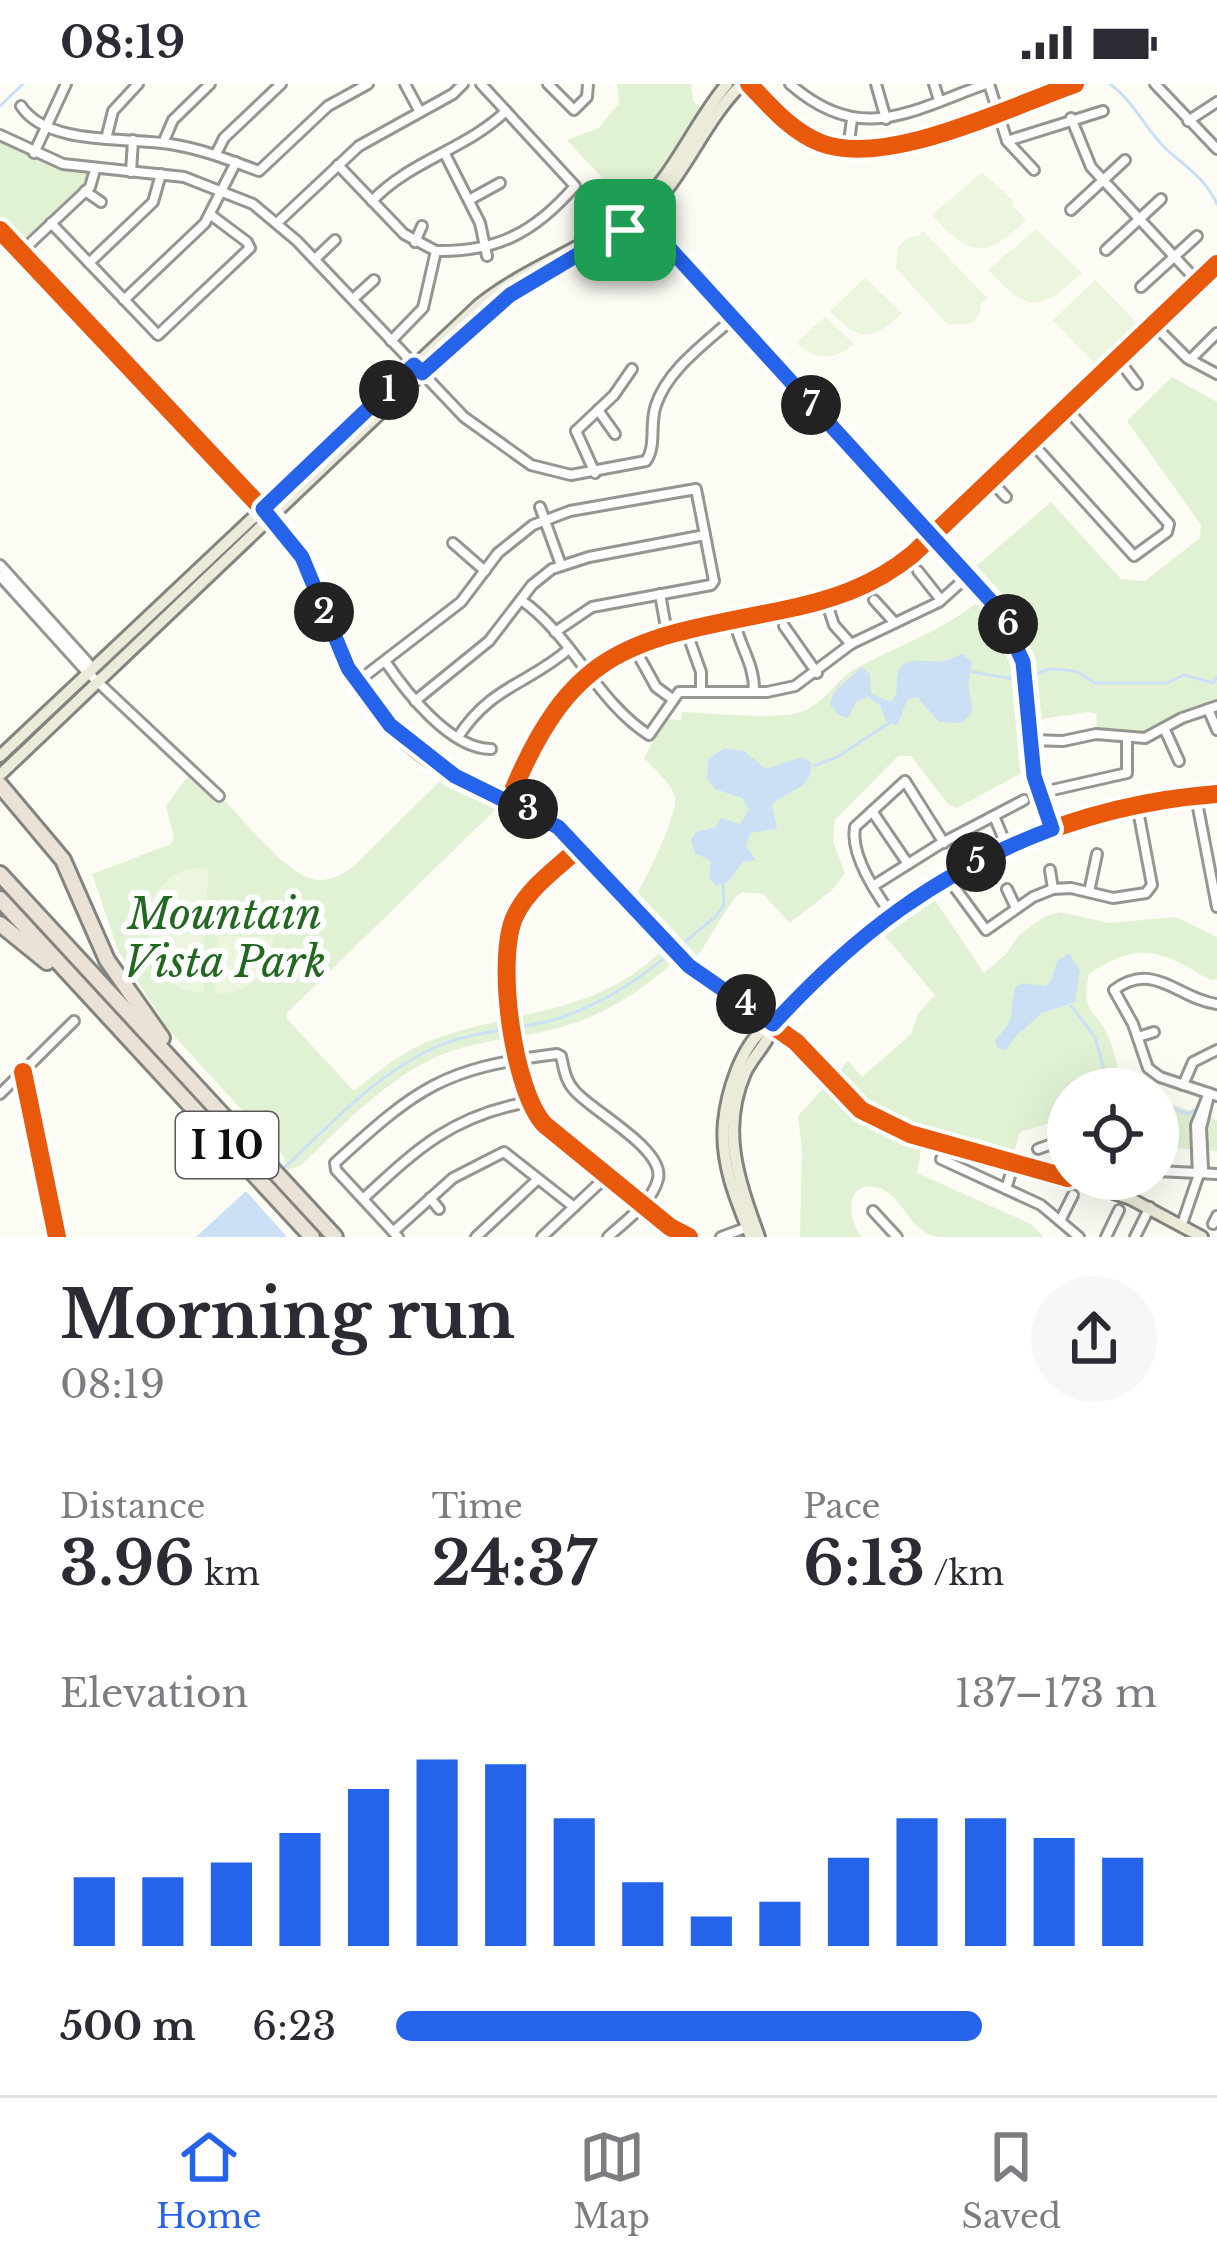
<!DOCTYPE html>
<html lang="en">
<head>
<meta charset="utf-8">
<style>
	:root { --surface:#fff; --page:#f7f7f7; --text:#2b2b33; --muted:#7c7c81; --line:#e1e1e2; --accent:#2563eb }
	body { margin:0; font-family:"Libre Baskerville",serif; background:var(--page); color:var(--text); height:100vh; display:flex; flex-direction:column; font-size:45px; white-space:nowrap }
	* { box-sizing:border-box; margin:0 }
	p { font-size:39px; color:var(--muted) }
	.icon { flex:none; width:66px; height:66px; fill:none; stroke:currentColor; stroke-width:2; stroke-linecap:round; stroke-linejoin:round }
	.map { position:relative; height:1153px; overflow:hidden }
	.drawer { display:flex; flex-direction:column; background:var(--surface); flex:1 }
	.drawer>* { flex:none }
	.tools { position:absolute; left:1047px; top:984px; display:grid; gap:24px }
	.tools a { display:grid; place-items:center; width:132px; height:132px; border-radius:50%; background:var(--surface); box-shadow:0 12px 48px #0002; font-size:60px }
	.pin { position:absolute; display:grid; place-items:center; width:102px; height:102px; color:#fff; margin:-51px; border-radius:24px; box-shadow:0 6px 18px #0006 }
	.km { position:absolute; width:60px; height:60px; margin:-30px; border-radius:50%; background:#222; color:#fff; font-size:33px; line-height:60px; text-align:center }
	.round { display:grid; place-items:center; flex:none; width:126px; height:126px; border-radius:63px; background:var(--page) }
	.head { display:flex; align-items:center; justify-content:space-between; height:204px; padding:0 60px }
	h1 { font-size:66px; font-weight:700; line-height:90px }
	.stats { display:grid; grid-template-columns:repeat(3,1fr); gap:18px; height:204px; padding:12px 60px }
	.stats div { display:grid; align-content:center }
	.stats b { font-size:60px; font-weight:700 }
	.stats small { font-size:33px; font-weight:400 }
	.stats p { font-size:33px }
	.chart { height:336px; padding:24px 60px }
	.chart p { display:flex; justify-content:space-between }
	.chart svg { width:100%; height:216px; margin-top:12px; stroke:var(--accent); stroke-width:6 }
	ul { padding:0 60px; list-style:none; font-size:39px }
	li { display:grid; grid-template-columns:192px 144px 1fr; align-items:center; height:90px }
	li i { height:30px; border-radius:15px; background:var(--accent) }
	.status { display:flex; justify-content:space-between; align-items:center; height:84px; padding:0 60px; background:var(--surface); direction:ltr }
	.status svg { height:33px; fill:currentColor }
	.tab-bar { display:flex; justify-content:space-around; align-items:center; height:168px; border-top:3px solid var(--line); background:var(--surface); font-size:33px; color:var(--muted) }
	.tab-bar a { display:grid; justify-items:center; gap:6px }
	.tab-bar .selected { color:var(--accent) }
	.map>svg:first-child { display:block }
	.green { fill:#e1f2d4 }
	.pitch { fill:#ecf6de }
	.water { fill:#cbe0f5 }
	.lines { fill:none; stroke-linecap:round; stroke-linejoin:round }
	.stream { stroke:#cbe0f5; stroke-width:3 }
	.canal { stroke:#cbe0f5; stroke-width:6 }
	.minor-casing { stroke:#969592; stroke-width:14 }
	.major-casing { stroke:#83837f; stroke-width:16 }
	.highway-casing { stroke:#83837f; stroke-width:20 }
	.minor { stroke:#fffefd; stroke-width:8 }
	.major { stroke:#ecebda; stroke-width:10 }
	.highway { stroke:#eae2d6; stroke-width:14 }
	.cycleway-casing { stroke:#fff; stroke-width:26 }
	.cycleway { stroke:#e8590c; stroke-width:18 }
	.route-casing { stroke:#fff; stroke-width:24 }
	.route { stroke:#2563eb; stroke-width:15 }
	.labels { text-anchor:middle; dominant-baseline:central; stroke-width:12; stroke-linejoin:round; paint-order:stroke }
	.shield { fill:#fff; stroke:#575757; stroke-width:3 }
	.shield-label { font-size:39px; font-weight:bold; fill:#0f0f0f }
	.park-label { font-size:42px; font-style:italic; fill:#22681e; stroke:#fff }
</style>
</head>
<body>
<div class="status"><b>08:19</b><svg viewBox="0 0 49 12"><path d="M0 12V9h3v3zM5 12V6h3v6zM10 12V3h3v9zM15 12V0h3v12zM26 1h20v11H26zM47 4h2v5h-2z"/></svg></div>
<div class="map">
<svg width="1217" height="1153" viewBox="0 0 1217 1153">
	<rect width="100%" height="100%" fill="#fcfbf4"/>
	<g class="green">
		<path d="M617 0H691L693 17 703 26 661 91 630 124 567 56 599 44 619 19Z"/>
		<path d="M0 51 34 69 95 86 94 95 21 168 0 146Z"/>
		<path d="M1172 293 1217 318V622L1193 630 1152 653 1096 650 1097 630 1087 628 1029 637 1033 683 957 724 948 720 911 672H898L835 736 833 758 845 789 832 806 790 839 763 810 742 808 733 816 694 878 634 814C644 801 678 729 675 714 673 700 653 684 644 674L665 635 681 636 682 628C708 629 779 636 801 628 826 619 837 594 858 583 900 561 950 544 986 511L967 490 1051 418 1121 495 1145 497 1200 454 1201 441 1127 337Z"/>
		<path d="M189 691 210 708 215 719 225 717C246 739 282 784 309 794 325 800 340 792 353 783L445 692 502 719 286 930 287 935 354 1007C378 988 402 967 432 956 512 926 598 932 664 864L675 877C637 911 596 936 546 947 512 955 479 957 446 969 388 992 345 1040 300 1082L287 1086 283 1071 167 944 118 866 92 790 171 760 174 754 166 722Z"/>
		<path d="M931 810 984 889 1006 870 1019 851 1044 833 1059 828 1109 839 1176 833 1217 853V895L1211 896C1161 868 1141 855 1089 890 1080 929 1095 924 1108 952 1115 966 1117 984 1122 1000L1133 1005H1068V1040L1050 1039 1020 1048 1011 1078 923 1055 917 1089 1031 1140 1044 1153C1009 1153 973 1153 939 1153 911 1150 904 1115 882 1105 847 1092 844 1131 862 1153H800L802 1066 798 1032 848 977 862 993 911 950 918 930 935 911 880 846Z"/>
		<path d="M1158 1016 1217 1036V1067L1158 1063Z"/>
	</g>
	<g class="pitch">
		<path d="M982 88 1014 118 1012 121 1026 136C984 177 971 172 932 131Z"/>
		<path d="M1036 145 1082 189C1038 229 1029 229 988 186Z"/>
		<path d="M922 146 988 215 982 218 979 231 970 240H947L896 184 898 163 907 154 919 152Z"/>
		<path d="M865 194 902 229C873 258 858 258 830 227Z"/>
		<path d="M1095 196 1137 239 1094 279 1053 236Z"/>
		<path d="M825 233 854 260C835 277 815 276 796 259Z"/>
		<path d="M209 784 204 842 147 839C151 804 173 782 209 784Z"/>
		<path d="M148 848 204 850V909C169 907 147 884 148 848Z"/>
		<path d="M218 851 273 853C272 888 249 910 214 910Z"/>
	</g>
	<g class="water">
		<path d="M962 570 972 577C972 587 967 597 969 606 972 623 977 628 961 639L939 638 917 613 907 616 897 642 886 637 880 621 868 613 856 618 848 634 838 631 830 620 835 607 861 583 870 590 871 610 891 618C901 606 894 603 898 589 903 569 929 580 943 577 950 576 956 572 962 570Z"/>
		<path d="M724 664 744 667 766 685 802 673 811 678C814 706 787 705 772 721L777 745 751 749 746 762 756 776 743 778 728 798 716 802 709 793 711 777 695 769 691 756 696 748 716 743 721 734 740 740 749 726 742 714 715 705 707 695 708 675Z"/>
		<path d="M1069 869 1080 887 1075 918 1042 929 1014 954 1006 967 997 963 995 956C1020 930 1006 932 1016 902L1023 899 1045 902 1051 897 1057 877Z"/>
		<path d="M246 1107 287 1153H196Z"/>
	</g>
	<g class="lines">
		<g class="stream">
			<path d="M759 0H760"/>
			<path d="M1110 0C1135 18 1144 44 1166 65 1186 83 1205 94 1217 120"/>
			<path d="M0 22 23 0"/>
			<path d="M973 588 1019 596 1049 585 1065 586 1078 588 1095 599H1167L1184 591 1213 599 1217 593"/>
			<path d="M814 682 837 673 892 637"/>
			<path d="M1071 922 1095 953 1105 989 1126 1005"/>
			<path d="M1158 1019 1188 1030 1194 1026"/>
			<path d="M285 1083C332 1039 377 989 436 963 474 946 514 947 553 936 618 917 664 875 715 833L724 821 723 800"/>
		</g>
		<path class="canal" d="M28 994 61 1153"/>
		<defs>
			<g id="minor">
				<path d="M405 0 420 28"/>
				<path d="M548 0 574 26 587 13 588 0"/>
				<path d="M749 0C771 23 791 47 821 59 887 84 1009 23 1075 0"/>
				<path d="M790 0C861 62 909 27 986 0"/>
				<path d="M876 0 886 35"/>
				<path d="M934 0 939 16"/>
				<path d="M989 0 1007 57 1034 86"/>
				<path d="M1155 0 1217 65"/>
				<path d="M21 22C47 62 128 53 170 60 202 65 229 76 259 87L328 22 368 0"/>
				<path d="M1071 34 1091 83 1198 198"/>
				<path d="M1188 37 1217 18"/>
				<path d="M0 51 63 80 184 93 253 120 297 157 464 333 531 381 571 391 646 377C657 361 649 340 656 321 668 285 705 260 732 235"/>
				<path d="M106 55 113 27 138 0"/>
				<path d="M1007 57 1103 27"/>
				<path d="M163 59 173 36 210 0"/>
				<path d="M848 66 852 35"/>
				<path d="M34 69 66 0"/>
				<path d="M216 70 224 54 281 0"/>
				<path d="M445 70 480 139 487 172"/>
				<path d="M338 81 404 150 436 167"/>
				<path d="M131 88 133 56"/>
				<path d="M85 107 101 118"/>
				<path d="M469 116 500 99"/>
				<path d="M372 117C409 77 467 65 506 27"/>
				<path d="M1071 126 1125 76"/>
				<path d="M641 133 1000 527 1023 578 1033 683 1052 745"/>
				<path d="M278 138 359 62 453 10 463 0"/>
				<path d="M51 139 158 251 250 164 247 158 211 131"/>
				<path d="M415 158 422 142"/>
				<path d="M1106 166 1161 115"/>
				<path d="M21 168 90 103 95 86"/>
				<path d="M315 175 335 156"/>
				<path d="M89 179 153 118 161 90"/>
				<path d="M1141 203 1197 152"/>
				<path d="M353 215 374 196"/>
				<path d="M124 216 205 139 236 78"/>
				<path d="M1154 241 1187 274 1217 290"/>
				<path d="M391 257 423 224 436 167C498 168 535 148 575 102L481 0"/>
				<path d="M1118 275 1137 300"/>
				<path d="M1190 276 1217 249"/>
				<path d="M598 326 615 350"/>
				<path d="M576 347 614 311 632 285"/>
				<path d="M576 347 595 389"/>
				<path d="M1031 358 1134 472 1167 448 1169 440 1066 324"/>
				<path d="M990 396 1006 413"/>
				<path d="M540 423 561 481"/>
				<path d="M453 459 485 487"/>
				<path d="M0 481 90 581 91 588"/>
				<path d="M918 487 941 516"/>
				<path d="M0 492 85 586 219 712"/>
				<path d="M660 510 667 549"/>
				<path d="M521 516C572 551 596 617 649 651L679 608H767L795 602 851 560 939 518 968 492"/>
				<path d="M874 516 894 538"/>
				<path d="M826 517 834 541 851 560"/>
				<path d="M734 535C739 562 755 580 754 608"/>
				<path d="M784 542 817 589"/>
				<path d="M691 560 701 588V606"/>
				<path d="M641 576 656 603 671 614"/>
				<path d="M385 577C406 608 450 665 491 665"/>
				<path d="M357 598 461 518 498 469 533 441 570 427 696 405 714 497 711 501 592 523 555 548"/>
				<path d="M415 617 489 557 532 501 552 485 589 473 705 451"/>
				<path d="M1208 625 1217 646"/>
				<path d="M1165 646 1179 677"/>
				<path d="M458 653C491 602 527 601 569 565"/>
				<path d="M1030 656 1063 657 1096 650 1145 654 1182 634 1217 622"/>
				<path d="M1039 709 1127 689V656"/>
				<path d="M1196 713 1217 823"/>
				<path d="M509 716C571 563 629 556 778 527 829 517 873 503 913 470L1217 180"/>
				<path d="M872 727 908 780"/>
				<path d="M994 732 1007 763"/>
				<path d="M578 765C556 785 528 805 515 833 495 875 514 1008 545 1041L670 1143 689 1153"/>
				<path d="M1050 786 1053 805"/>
				<path d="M947 793 986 846 1033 813 1053 805 1071 804 1113 814 1146 809 1152 801 1137 721"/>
				<path d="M873 802 940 760 1024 716"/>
				<path d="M1007 805 1016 824"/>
				<path d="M1089 808 1097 770"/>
				<path d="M891 830C875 808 850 770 855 743L905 697 944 759"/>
				<path d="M1217 920C1178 915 1154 876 1114 906L1133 940 1148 984 1160 993 1217 1012"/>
				<path d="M1138 953 1154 948"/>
				<path d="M1183 1001 1193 978 1217 966"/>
				<path d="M0 1010 74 937"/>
				<path d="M1038 1065 1052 1060 1068 1061"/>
				<path d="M941 1075 1041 1121 1079 1153"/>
				<path d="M1203 1084 1201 1044 1209 1011"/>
				<path d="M1158 1087 1217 1090"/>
				<path d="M1006 1105 1014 1079"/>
				<path d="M430 1114 439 1125"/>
				<path d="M363 1115C418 1064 452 1032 528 1018"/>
				<path d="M873 1127 897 1153"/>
				<path d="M1060 1137 1073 1111"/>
				<path d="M1182 1140 1198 1093 1196 1041 1209 1009"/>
				<path d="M1213 1140 1217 1132"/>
				<path d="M393 1148 453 1094 504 1068 574 1123"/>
				<path d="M398 1153 336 1086 335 1079C418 1003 443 984 557 970L561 972C564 984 565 997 575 1007 593 1028 665 1065 658 1095 652 1119 625 1137 608 1153"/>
				<path d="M476 1153 538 1095"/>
				<path d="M542 1153 607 1092"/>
				<path d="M721 1153 748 1143"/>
				<path d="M1106 1153 1119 1126"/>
				<path d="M1135 1153 1150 1123"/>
			</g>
			<g id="major">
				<path d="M0 146 287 451C322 495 328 554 358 601 384 642 423 677 467 698 498 712 530 723 558 743L689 882 796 958 861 1026 910 1050 1068 1094"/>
				<path d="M0 672 479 221C526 183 585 165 632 128 673 95 693 40 727 0"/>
				<path d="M0 691 476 238C527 195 591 175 641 133 684 97 702 39 742 0"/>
				<path d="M1072 1095 1131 1115 1202 1153"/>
				<path d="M751 1153C736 1116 720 1079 724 1038 727 1008 740 966 763 945 770 939 777 936 784 928 891 801 1052 723 1217 710"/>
				<path d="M759 1153C739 1097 720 1047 745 989 753 972 769 959 773 940"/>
			</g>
			<g id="highway">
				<path d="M0 701 63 776 107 876 162 954"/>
				<path d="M0 790 335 1153"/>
				<path d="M0 815 312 1153"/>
				<path d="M0 840 47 878"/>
			</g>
		</defs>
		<use href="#minor" class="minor-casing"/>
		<use href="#major" class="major-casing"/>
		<use href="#highway" class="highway-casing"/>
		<use href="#minor" class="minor"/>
		<use href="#major" class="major"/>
		<use href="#highway" class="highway"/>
		<defs>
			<g id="cycleway">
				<path d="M749 0C771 23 791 47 821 59 887 84 1009 23 1075 0"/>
				<path d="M635 125 1000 527 1023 578 1033 683 1052 745"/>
				<path d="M0 146 287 451C322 495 328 554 358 601 384 642 423 677 467 698 498 712 530 723 558 743L689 882 796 958 861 1026 910 1050 1068 1094"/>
				<path d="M509 716C571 563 629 556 778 527 829 517 873 503 913 470L1217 180"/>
				<path d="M579 764C557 784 528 804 515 832 495 874 513 1008 545 1041L670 1143 689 1153"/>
				<path d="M773 940C886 809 1042 723 1217 710"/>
				<path d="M23 988 57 1153"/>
			</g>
		</defs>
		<use href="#cycleway" class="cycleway-casing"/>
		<use href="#cycleway" class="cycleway"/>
	</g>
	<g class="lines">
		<defs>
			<path id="route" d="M641 133 1000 527 1023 578 1034 692 1052 745C937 788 855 851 773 940L689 882 558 743 455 692 390 641 348 584 302 473 263 425 414 281 422 289 510 211Z"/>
		</defs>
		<use href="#route" class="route-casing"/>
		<use href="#route" class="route"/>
	</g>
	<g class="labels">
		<rect class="shield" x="176" y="1028" width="102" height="66" rx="9"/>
		<g class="shield-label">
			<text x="227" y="1061">I 10</text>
		</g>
		<g class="park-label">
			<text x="225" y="830">Mountain<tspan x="225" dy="48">Vista Park</tspan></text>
		</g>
	</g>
</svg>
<div class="tools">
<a><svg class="icon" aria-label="locate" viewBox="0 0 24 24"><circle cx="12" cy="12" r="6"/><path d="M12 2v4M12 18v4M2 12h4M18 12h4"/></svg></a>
</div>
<div class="pin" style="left:625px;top:146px;background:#1e9e55"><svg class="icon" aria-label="arrive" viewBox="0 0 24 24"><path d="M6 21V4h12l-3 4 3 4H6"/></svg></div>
<b class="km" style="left:389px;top:306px">1</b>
<b class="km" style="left:324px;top:528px">2</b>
<b class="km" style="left:528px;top:725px">3</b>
<b class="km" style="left:746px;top:920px">4</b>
<b class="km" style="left:976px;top:778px">5</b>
<b class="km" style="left:1008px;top:540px">6</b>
<b class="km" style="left:811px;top:321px">7</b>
</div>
<section class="drawer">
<div class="head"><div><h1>Morning run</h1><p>08:19</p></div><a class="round"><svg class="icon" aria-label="share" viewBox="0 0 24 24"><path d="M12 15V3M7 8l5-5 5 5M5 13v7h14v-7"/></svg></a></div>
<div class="stats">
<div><p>Distance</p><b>3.96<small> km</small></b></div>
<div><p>Time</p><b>24:37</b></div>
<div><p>Pace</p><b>6:13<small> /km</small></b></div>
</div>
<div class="chart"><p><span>Elevation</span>137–173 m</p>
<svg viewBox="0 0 160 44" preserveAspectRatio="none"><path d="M5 44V30M15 44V30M25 44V27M35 44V21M45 44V12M55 44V6M65 44V7M75 44V18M85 44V31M95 44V38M105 44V35M115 44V26M125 44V18M135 44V18M145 44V22M155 44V26"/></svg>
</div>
<ul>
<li><b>500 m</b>6:23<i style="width:77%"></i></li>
</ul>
</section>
<nav class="tab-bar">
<a class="selected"><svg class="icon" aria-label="home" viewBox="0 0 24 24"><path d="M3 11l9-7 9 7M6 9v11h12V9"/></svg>Home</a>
<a><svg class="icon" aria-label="map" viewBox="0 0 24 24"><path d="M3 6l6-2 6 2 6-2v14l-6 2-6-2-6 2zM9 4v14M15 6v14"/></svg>Map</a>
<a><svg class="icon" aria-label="saved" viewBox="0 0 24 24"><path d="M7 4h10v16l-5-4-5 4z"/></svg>Saved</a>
</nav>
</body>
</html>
